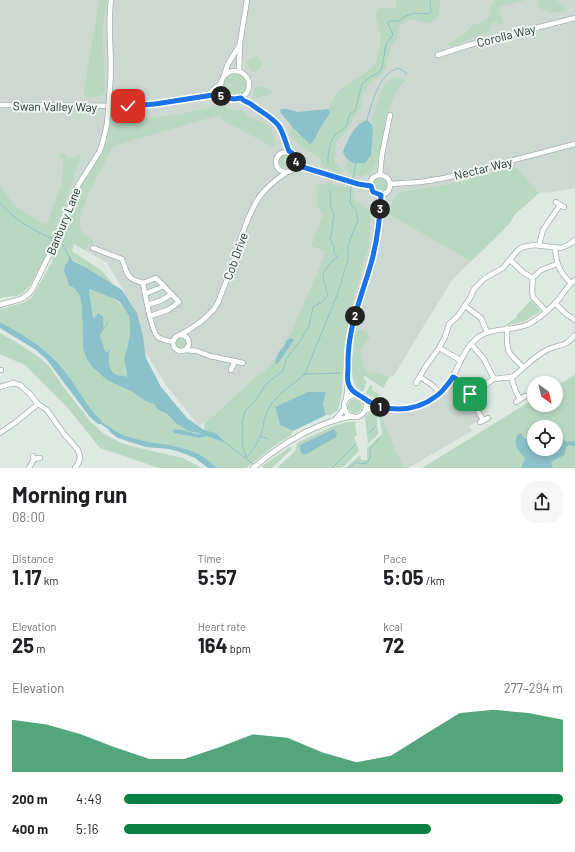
<!DOCTYPE html>
<html lang="en">
<head>
<meta charset="utf-8">
<style>
	:root { --surface:#fff; --page:#f6f6f6; --text:#202124; --muted:#757577; --accent:#0b8043 }
	body { margin:0; font-family:Barlow,sans-serif; background:var(--page); color:var(--text); height:100vh; display:flex; flex-direction:column; font-size:15px; white-space:nowrap }
	* { box-sizing:border-box; margin:0 }
	p { font-size:13px; color:var(--muted) }
	.icon { flex:none; width:22px; height:22px; fill:none; stroke:currentColor; stroke-width:2; stroke-linecap:round; stroke-linejoin:round }
	.map { position:relative; height:468px; overflow:hidden }
	.panel { display:flex; flex-direction:column; background:var(--surface); flex:1 }
	.panel>* { flex:none }
	.needle { width:26px; rotate:146deg }
	.controls { position:absolute; left:527px; top:376px; display:grid; gap:8px }
	.controls a { display:grid; place-items:center; width:36px; height:36px; border-radius:50%; background:var(--surface); box-shadow:0 2px 6px #0003; font-size:20px }
	.pin { position:absolute; display:grid; place-items:center; width:34px; height:34px; color:#fff; margin:-17px; border-radius:8px; box-shadow:0 2px 6px #0006 }
	.km { position:absolute; width:20px; height:20px; margin:-10px; border-radius:50%; background:#222; color:#fff; font-size:11px; line-height:20px; text-align:center }
	.round { display:grid; place-items:center; flex:none; width:42px; height:42px; border-radius:16px; background:var(--page) }
	.head { display:flex; align-items:center; justify-content:space-between; height:68px; padding:0 12px }
	h1 { font-size:22px; font-weight:700; line-height:30px }
	.figures { display:grid; grid-template-columns:repeat(3,1fr); gap:6px; height:68px; padding:4px 12px }
	.figures div { display:grid; align-content:center }
	.figures b { font-size:20px; font-weight:700 }
	.figures small { font-size:11px; font-weight:400 }
	.figures p { font-size:11px }
	.chart { height:112px; padding:8px 12px }
	.chart p { display:flex; justify-content:space-between }
	.chart svg { width:100%; height:72px; margin-top:4px; fill:var(--accent); opacity:.7 }
	ul { padding:0 12px; list-style:none; font-size:13px }
	li { display:grid; grid-template-columns:64px 48px 1fr; align-items:center; height:30px }
	li i { height:10px; border-radius:5px; background:var(--accent) }
	.map>svg:first-child { display:block }
	.built { fill:#cdd8d3 }
	.green { fill:#b9d8c1; fill-rule:evenodd }
	.water { fill:#8bc1ca; fill-rule:evenodd }
	.lines { fill:none; stroke-linecap:round; stroke-linejoin:round }
	.stream { stroke:#8bc1ca; stroke-width:1 }
	.minor-casing { stroke:#a3b0ab; stroke-width:6 }
	.minor { stroke:#fff; stroke-width:4.5 }
	.minor-bridge-casing { stroke:#a3b0ab; stroke-width:6; stroke-linecap:butt }
	.minor-bridge { stroke:#fff; stroke-width:4.5 }
	.route-casing { stroke:#fff; stroke-width:8 }
	.route { stroke:#1a73e8; stroke-width:5 }
	.labels { text-anchor:middle; dominant-baseline:central; stroke-width:4; stroke-linejoin:round; paint-order:stroke }
	.street-label { font-size:12px; fill:#223731; stroke:#eff6f2 }
</style>
</head>
<body>
<div class="map">
<svg width="575" height="468" viewBox="0 0 575 468">
	<rect width="100%" height="100%" fill="#dfe9e4"/>
	<g class="built">
		<path d="M0 0H575V188L553 192 539 193 515 214 509 224 497 237 459 273 451 282 428 319 393 377 356 368 357 343 345 341 352 304 292 331 270 365 264 371 259 373 222 408 205 423 198 425 166 385 144 350 143 336 137 313 107 263 56 233 81 156 68 158 57 155 63 160 62 181 47 225 41 222 15 206 0 184Z"/>
		<path d="M454 381H457L463 387 479 420 469 426 472 431 408 468H404L385 426 383 420 384 412 401 413 414 411 425 408 433 403 443 396 449 390Z"/>
	</g>
	<g class="green">
		<path d="M99 0H107L102 30 105 74 104 94C96 98 92 99 83 95Z"/>
		<path d="M396 0H440L439 16C429 27 424 22 411 19L399 26 396 40 391 46 386 68 379 76 370 83 363 94 361 108 353 118 348 130 336 142 334 161 339 167 343 170 341 174 323 167 321 160 292 139 290 132 292 127 299 135 315 141C319 129 326 123 330 112L328 109C331 104 335 94 339 91 349 81 369 74 375 63 381 52 382 37 379 26 378 23 376 20 376 17 376 14 378 11 379 8H396Z"/>
		<path d="M495 0H526L499 7 504 27 496 22 492 23 490 31 450 47 448 44 464 34 471 26 486 20 491 13V6Z"/>
		<path d="M537 0H557L566 9C556 16 549 12 539 8Z"/>
		<path d="M257 55C260 61 264 64 259 70L252 72 246 62Z"/>
		<circle cx="235" cy="85" r="12"/>
		<path d="M394 77 406 80C396 89 390 105 386 118 381 134 383 174 361 176 355 177 349 174 345 169L349 161 359 164 371 155 373 132 372 119 384 85Z"/>
		<path d="M264 86 267 88 273 93 253 99V94L255 88Z"/>
		<path d="M221 105 231 110H242L249 117 265 123 270 127 275 138V148L224 121 219 115 114 146C105 163 74 213 81 230 82 235 89 237 93 240V245L89 244 86 251 74 244 72 251 101 270 114 285 68 257 71 287 75 289 80 296 82 306 83 349 87 360 93 368 98 373 120 386 134 392 145 401 154 404 157 409 167 414 177 424 188 431 202 434 190 433 177 429 174 433 199 438 207 436 225 442 216 433 204 430 205 423 222 408 259 373 264 371 270 365 292 331 326 252 311 246 323 214 316 204 317 198 315 188 318 184 329 183 353 189 355 193 354 200 356 202 362 204 370 212V235L369 246 352 304 345 341 342 393 338 410 330 415H326L323 404 326 392 275 407 280 425 293 431 290 436 274 446 246 468H217C188 441 166 448 132 438 124 436 115 431 108 426 104 424 102 421 99 418 85 404 76 385 63 369 45 347 25 336 0 322V309L23 303 32 297 48 269 52 263 53 255 62 237 77 194 90 171 102 153 107 142 111 118H142L175 115Z"/>
		<path d="M66 153 68 158 81 154V156L53 242 31 284 23 293 17 296 4 297 0 299V184L15 206 41 222 47 224 62 181 63 160 57 155Z"/>
		<circle cx="286" cy="161" r="7"/>
		<path d="M515 167 539 193 515 214 509 224 471 261 390 215C391 206 391 198 400 192L453 184Z"/>
		<circle cx="380" cy="185" r="8"/>
		<path d="M90 289C113 293 136 311 130 336 126 351 122 361 127 376V377C124 376 119 376 116 375 108 371 108 357 110 350L105 352V351L100 335 106 325 104 327H103V317L97 314 94 318 93 317 89 290Z"/>
		<path d="M531 300 541 311 525 321 508 325 507 324 517 317V315Z"/>
		<path d="M356 329 365 331 370 336 369 339H368L359 352 362 354 361 357 364 362 362 365 366 368V370L390 376 383 388 365 376 363 378 367 382 366 384 364 385 366 386 362 392C345 383 354 345 356 329Z"/>
		<path d="M0 333 16 342 40 358 50 367 62 385 91 422 104 434 119 442 131 446 183 458 202 468H159L100 448 67 407 25 365 0 354Z"/>
		<circle cx="181" cy="343" r="5.5"/>
		<path d="M575 375V468H422L534 399V405H556V386ZM534 427H556V449H534Z"/>
		<path d="M370 385 373 386 372 390 379 394 377 399H375L366 393Z"/>
		<circle cx="355" cy="406" r="7"/>
		<path d="M374 411H377V426L379 433 368 444 365 417 368 414Z"/>
		<path d="M379 412H384L383 420 385 426 404 468H346L360 455 361 460H367V448L382 434Z"/>
		<path d="M347 422H355L356 423 355 425 357 436 354 437C355 441 358 446 359 451L342 468H277L294 452 296 449 297 443 331 427Z"/>
		<path d="M290 447 292 449 272 468H263L262 466Z"/>
	</g>
	<g class="water">
		<path d="M281 109H287L297 112 328 109 330 112C328 118 324 121 321 127 317 133 316 140 310 144L294 129 280 112Z"/>
		<path d="M367 120 372 125 373 132 371 155 365 163C354 164 347 163 343 152 348 140 354 124 367 120Z"/>
		<path d="M69 256 73 261 85 267 122 290 137 313 143 336 144 346 146 358 161 387 187 418 204 430 216 433 226 443 207 436 199 438 174 433 172 430C180 427 192 435 202 434L188 431 177 424 167 414 157 409 154 404 145 401 133 392 107 380 93 368 87 360 83 349 82 306 80 296 75 289 69 285 64 271 65 265 68 262ZM90 289 115 299 120 302 129 316 130 323V336L124 359 127 375V377C123 375 120 376 117 375 108 372 108 357 110 350L109 349 107 352 105 351 100 335 108 323 107 321 106 325 104 327H103V317L99 313 97 314 94 318 93 317 89 291Z"/>
		<path d="M0 322C24 335 46 348 63 369 76 385 85 404 99 418 102 421 104 424 108 426 115 431 124 436 132 438 164 447 191 442 217 468H208L195 458 180 452 169 449 146 447 118 438 111 433 108 429 101 424H98L89 416 47 360 36 350 0 328Z"/>
		<path d="M291 338 294 340C289 346 281 361 276 365L275 362 279 352 285 345 286 341Z"/>
		<path d="M308 392H326L323 404 326 415 293 431 280 425 275 407Z"/>
		<path d="M334 429 337 434 336 437 305 455 301 453 300 445Z"/>
		<path d="M521 433 523 437 529 440 534 439V449H556V436H558L567 442 575 441V447L570 445 566 447 565 455 560 457 551 462 553 468H521L525 458C517 449 514 447 517 435Z"/>
	</g>
	<g class="lines">
		<g class="stream">
			<path d="M367 120C372 102 379 74 398 68L402 70 407 74"/>
			<path d="M328 163C327 159 330 140 334 136 337 132 343 131 346 126 348 123 348 117 350 114 351 113 353 112 355 111L362 84 370 77 378 73 382 68 386 44 393 35 388 23 389 21H398L406 16 415 13 429 14 431 12 430 0"/>
			<path d="M353 180 356 163"/>
			<path d="M0 203C17 222 33 230 55 240"/>
			<path d="M58 242 62 243 69 257"/>
			<path d="M305 374 337 295 348 260V245L358 220 356 210 350 203 351 185"/>
			<path d="M369 433 376 426"/>
			<path d="M260 436 268 439"/>
			<path d="M226 443 253 464"/>
			<path d="M246 457 243 447 242 434 243 431 242 423 245 411 255 401 267 383 283 371 286 359 302 338 309 326 313 307 322 302 327 296C328 289 323 284 323 277 323 270 332 260 338 257L334 253V247L330 239C333 231 332 223 334 215L331 208 330 191"/>
			<path d="M246 458C252 451 258 443 261 434 264 425 264 416 269 408 275 395 294 384 305 374L341 373"/>
			<path d="M332 468 356 444"/>
			<path d="M348 468 356 462 361 464 367 463 370 458V449L379 439"/>
		</g>
		<defs>
			<g id="minor">
				<path d="M438 55 469 45 575 18"/>
				<circle cx="235" cy="85" r="14"/>
				<path d="M239 71 240 43 247 0"/>
				<path d="M224 75 228 64 239 46"/>
				<path d="M110 87C113 58 107 29 111 0"/>
				<path d="M207 95 221 83"/>
				<path d="M241 98C244 102 248 102 251 104 259 111 276 119 280 128 284 135 286 144 289 151"/>
				<path d="M0 105 128 106 155 104 213 95 227 97"/>
				<circle cx="286" cy="162" r="10"/>
				<path d="M296 165 358 184 371 186"/>
				<path d="M380 175 382 154 390 115"/>
				<circle cx="380" cy="185" r="10"/>
				<path d="M390 184 421 182 445 178 575 144"/>
				<path d="M556 202 564 207"/>
				<path d="M539 245 543 230 560 205"/>
				<path d="M555 247C556 263 559 272 571 283"/>
				<path d="M93 248 122 259C128 274 125 278 143 283 145 293 151 332 158 337 162 340 169 341 173 342"/>
				<path d="M510 260 524 273 533 278"/>
				<path d="M143 283 156 278 179 302 168 310 150 316"/>
				<path d="M145 294 164 286"/>
				<path d="M555 303 566 314 575 320"/>
				<path d="M0 305C13 300 23 302 32 290L59 235 77 187 100 151 103 141 107 124"/>
				<path d="M147 305 160 301 172 294"/>
				<path d="M465 306 481 318 487 332"/>
				<path d="M546 311 533 297 532 290 533 278 541 270 557 264"/>
				<path d="M507 328C507 352 505 350 523 367"/>
				<path d="M180 335C193 328 204 321 214 309 219 303 221 294 224 287 236 259 242 225 258 199 265 188 276 180 287 172"/>
				<circle cx="181" cy="343" r="8"/>
				<path d="M471 344 484 359 494 379"/>
				<path d="M439 348 460 360"/>
				<path d="M185 350 197 351 210 356 243 363"/>
				<path d="M0 370H1"/>
				<path d="M231 370 235 361"/>
				<path d="M420 377 432 385 440 393"/>
				<path d="M453 377C471 387 473 405 483 420"/>
				<path d="M511 377 516 392 520 399"/>
				<path d="M348 383 357 395"/>
				<path d="M416 383 426 366 439 348 445 337 449 324 458 316 470 298 474 289 485 278 503 268 518 250 523 247 534 245 561 248 570 244 575 240"/>
				<path d="M0 387 13 383 20 385 30 394 38 404 47 410 64 434 78 450 80 457 79 462 75 468"/>
				<path d="M470 394 494 379 511 377 514 376C526 366 533 357 547 350 559 343 564 349 575 335"/>
				<circle cx="355" cy="406" r="11"/>
				<path d="M346 400 348 383V354L352 326 376 246 381 195"/>
				<path d="M365 401C399 415 432 412 452 378 460 364 464 349 476 339 491 326 512 332 529 324 540 318 551 308 559 299 564 292 568 285 575 280"/>
				<path d="M516 402 525 396"/>
				<path d="M366 410 379 407"/>
				<path d="M335 420 345 408"/>
				<path d="M480 422 488 418"/>
				<path d="M0 433 16 422 38 404"/>
				<path d="M34 459 40 458"/>
				<path d="M29 468 34 459 33 456"/>
				<path d="M253 468C281 444 316 423 352 416"/>
			</g>
		</defs>
		<use href="#minor" class="minor-casing"/>
		<use href="#minor" class="minor"/>
		<defs>
			<path id="minor-bridge" d="M107 124 110 87"/>
		</defs>
		<use href="#minor-bridge" class="minor-bridge-casing"/>
		<use href="#minor-bridge" class="minor-bridge"/>
	</g>
	<g class="lines">
		<defs>
			<path id="route" d="M128 106 155 104 213 95 234 99 241 98C244 102 248 102 251 104 259 111 276 119 280 128 284 135 286 144 289 151 295 154 297 158 296 165L358 184 371 186 373 192 381 195C380 219 377 244 370 267 360 301 347 330 348 367 348 372 347 378 348 382 350 391 356 393 362 397 382 413 414 413 435 397 443 392 448 384 453 377L463 383 470 394"/>
		</defs>
		<use href="#route" class="route-casing"/>
		<use href="#route" class="route"/>
	</g>
	<g class="labels">
		<g class="street-label">
			<text transform="translate(506 35) rotate(-14)">Corolla Way</text>
			<text transform="translate(55 106) rotate(1)">Swan Valley Way</text>
			<text transform="translate(483 168) rotate(-14)">Nectar Way</text>
			<text transform="translate(63 221) rotate(-68)">Banbury Lane</text>
			<text transform="translate(235 256) rotate(-70)">Cob Drive</text>
		</g>
	</g>
</svg>
<div class="controls">
<a><svg class="needle" viewBox="-14 -14 28 28"><path d="M0-13l5 13h-10z" fill="#e53935"/><path d="M0 13l5-13h-10z" fill="#757577"/></svg></a>
<a><svg class="icon" aria-label="locate" viewBox="0 0 24 24"><circle cx="12" cy="12" r="6"/><path d="M12 2v4M12 18v4M2 12h4M18 12h4"/></svg></a>
</div>
<div class="pin" style="left:470px;top:394px;background:#1e9e55"><svg class="icon" aria-label="arrive" viewBox="0 0 24 24"><path d="M6 21V4h12l-3 4 3 4H6"/></svg></div>
<div class="pin" style="left:128px;top:106px;background:#d93025"><svg class="icon" aria-label="check" viewBox="0 0 24 24"><path d="M5 12l5 5 9-10"/></svg></div>
<b class="km" style="left:380px;top:407px">1</b>
<b class="km" style="left:355px;top:316px">2</b>
<b class="km" style="left:380px;top:209px">3</b>
<b class="km" style="left:296px;top:162px">4</b>
<b class="km" style="left:221px;top:96px">5</b>
</div>
<section class="panel">
<div class="head"><div><h1>Morning run</h1><p>08:00</p></div><a class="round"><svg class="icon" aria-label="share" viewBox="0 0 24 24"><path d="M12 15V3M7 8l5-5 5 5M5 13v7h14v-7"/></svg></a></div>
<div class="figures">
<div><p>Distance</p><b>1.17<small> km</small></b></div>
<div><p>Time</p><b>5:57</b></div>
<div><p>Pace</p><b>5:05<small> /km</small></b></div>
</div>
<div class="figures">
<div><p>Elevation</p><b>25<small> m</small></b></div>
<div><p>Heart rate</p><b>164<small> bpm</small></b></div>
<div><p>kcal</p><b>72</b></div>
</div>
<div class="chart"><p><span>Elevation</span>277–294 m</p>
<svg viewBox="0 0 160 44" preserveAspectRatio="none"><path d="M0 44V12L10 15L20 21L30 29L40 36L50 36L60 29L70 21L80 23L90 32L100 38L110 34L120 21L130 8L140 6L150 8L160 12V44z"/></svg>
</div>
<ul>
<li><b>200 m</b>4:49<i style="width:100%"></i></li>
<li><b>400 m</b>5:16<i style="width:70%"></i></li>
</ul>
</section>
</body>
</html>
